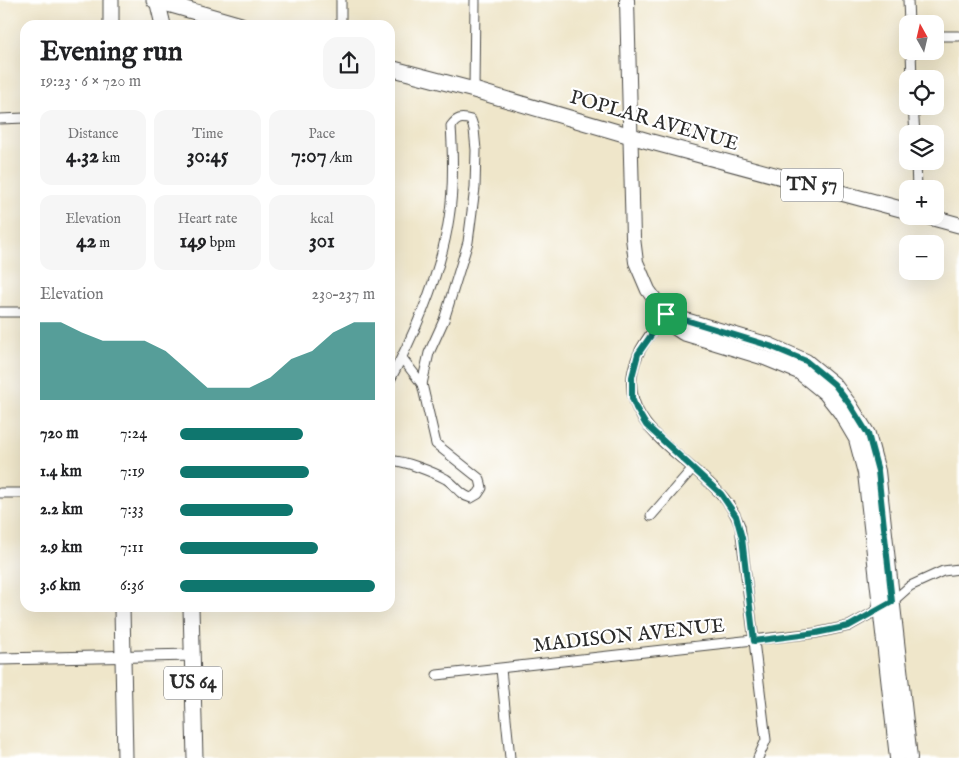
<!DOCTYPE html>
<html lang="en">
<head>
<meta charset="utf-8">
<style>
	:root { --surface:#fff; --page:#f6f6f6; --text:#202124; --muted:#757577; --accent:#0f766e }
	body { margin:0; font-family:"IM FELL English",serif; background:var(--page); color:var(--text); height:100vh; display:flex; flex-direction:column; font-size:19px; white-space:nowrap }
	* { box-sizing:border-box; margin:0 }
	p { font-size:16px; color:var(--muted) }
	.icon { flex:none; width:28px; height:28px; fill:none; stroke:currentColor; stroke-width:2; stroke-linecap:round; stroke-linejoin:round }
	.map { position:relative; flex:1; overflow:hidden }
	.panel { position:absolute; left:20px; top:20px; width:375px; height:592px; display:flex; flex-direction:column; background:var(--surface); border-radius:15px; box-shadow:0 5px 20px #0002 }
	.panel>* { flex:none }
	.needle { width:32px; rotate:352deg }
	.fabs { position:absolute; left:899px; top:15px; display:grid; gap:10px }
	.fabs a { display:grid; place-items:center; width:45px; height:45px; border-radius:10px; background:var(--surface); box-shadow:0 5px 20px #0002; font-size:25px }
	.pin { position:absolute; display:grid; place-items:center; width:42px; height:42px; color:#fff; margin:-21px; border-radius:10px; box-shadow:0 2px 8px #0006 }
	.round { display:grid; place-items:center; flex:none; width:52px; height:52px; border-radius:15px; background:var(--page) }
	.head { display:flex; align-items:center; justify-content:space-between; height:85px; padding:0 20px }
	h1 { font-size:28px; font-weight:700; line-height:38px }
	.stats { display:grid; grid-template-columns:repeat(3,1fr); gap:8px; height:85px; padding:5px 20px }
	.stats div { display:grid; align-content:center; border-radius:12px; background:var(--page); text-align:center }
	.stats b { font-size:21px; font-weight:700 }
	.stats small { font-size:14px; font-weight:400 }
	.stats p { font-size:14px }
	.chart { height:140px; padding:10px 20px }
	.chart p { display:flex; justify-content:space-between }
	.chart svg { width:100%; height:90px; margin-top:5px; fill:var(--accent); opacity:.7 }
	ul { padding:0 20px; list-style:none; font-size:16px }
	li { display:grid; grid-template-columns:80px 60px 1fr; align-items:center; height:38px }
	li i { height:12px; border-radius:6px; background:var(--accent) }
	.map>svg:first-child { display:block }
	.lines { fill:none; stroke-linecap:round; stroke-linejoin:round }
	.minor-casing { stroke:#484743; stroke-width:11 }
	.tertiary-casing { stroke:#484743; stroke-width:13 }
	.secondary-casing { stroke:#484743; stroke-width:16 }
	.primary-casing { stroke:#484743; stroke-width:17 }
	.minor { stroke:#fff; stroke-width:9 }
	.tertiary { stroke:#fff; stroke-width:11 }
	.secondary { stroke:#fff; stroke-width:14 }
	.primary { stroke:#fff; stroke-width:15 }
	.route-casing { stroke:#fff; stroke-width:10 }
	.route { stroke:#0f766e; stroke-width:6 }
	.labels { text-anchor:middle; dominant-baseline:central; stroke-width:4.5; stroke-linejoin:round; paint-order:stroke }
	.shield { fill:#fff; stroke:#6b6b6b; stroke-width:1 }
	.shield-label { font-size:19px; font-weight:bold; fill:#2b2b2b }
	.street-label { font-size:20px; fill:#2b2b2b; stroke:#fff }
</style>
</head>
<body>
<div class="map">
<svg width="959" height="758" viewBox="0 0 959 758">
	<rect width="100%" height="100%" fill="#fff"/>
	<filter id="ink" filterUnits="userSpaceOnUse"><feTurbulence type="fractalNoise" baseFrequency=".02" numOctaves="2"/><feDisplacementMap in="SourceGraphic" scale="10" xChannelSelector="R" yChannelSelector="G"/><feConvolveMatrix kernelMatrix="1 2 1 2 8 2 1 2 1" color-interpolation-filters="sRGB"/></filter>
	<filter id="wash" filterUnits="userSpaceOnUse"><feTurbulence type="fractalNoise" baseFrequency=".0096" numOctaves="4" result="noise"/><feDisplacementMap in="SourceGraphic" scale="20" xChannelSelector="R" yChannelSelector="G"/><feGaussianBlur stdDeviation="1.12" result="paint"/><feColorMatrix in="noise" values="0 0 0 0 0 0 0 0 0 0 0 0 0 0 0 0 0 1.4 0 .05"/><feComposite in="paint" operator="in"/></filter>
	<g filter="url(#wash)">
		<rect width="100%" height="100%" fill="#efe6ca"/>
	</g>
	<g filter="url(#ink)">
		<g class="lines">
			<defs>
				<g id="minor">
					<path d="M341 0V25"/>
					<path d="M908 0 909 24"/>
					<path d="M935 36H959"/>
					<path d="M911 51 912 79"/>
					<path d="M474 90 475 0"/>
					<path d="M913 106 915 134"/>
					<path d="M0 119 25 118"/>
					<path d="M916 161 917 189"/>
					<path d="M0 312H25"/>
					<path d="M665 314C656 327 644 340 638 355 607 425 694 457 728 503 733 510 737 518 740 526L766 740 758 758"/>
					<path d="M390 380C416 331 441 273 449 218 454 188 453 156 451 126 457 118 461 117 471 120L474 129 476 150 475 188 468 242 444 320 429 353 422 384"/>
					<path d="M390 461C401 459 435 473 446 479 456 485 459 495 471 498L478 494 482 488 480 479 436 444 422 384 402 358"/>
					<path d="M0 493H25"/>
					<path d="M651 516 692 469"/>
					<path d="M501 669 510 758"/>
					<path d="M437 675 816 633 849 626 892 602 910 586 943 571 959 569"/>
				</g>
				<path id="tertiary" d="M0 659 193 655"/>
				<g id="secondary">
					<path d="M627 0 633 238 636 262 648 290 665 314 671 325 683 333 765 358 799 372 825 393 840 412 856 439 865 473 897 758"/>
					<path d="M665 314 770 345 806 361 834 384 850 405 868 434 878 471 910 758"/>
				</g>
				<g id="primary">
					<path d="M111 0V25"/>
					<path d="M154 0 241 25"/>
					<path d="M157 0 163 25"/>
					<path d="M390 68 474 90 648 141 908 211"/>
					<path d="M926 216 959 225"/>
					<path d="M122 608 125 758"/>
					<path d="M191 608 195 758"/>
				</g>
			</defs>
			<use href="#minor" class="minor-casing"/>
			<use href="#tertiary" class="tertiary-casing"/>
			<use href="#secondary" class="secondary-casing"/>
			<use href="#primary" class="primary-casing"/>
			<use href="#minor" class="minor"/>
			<use href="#tertiary" class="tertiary"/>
			<use href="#secondary" class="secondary"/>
			<use href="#primary" class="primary"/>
		</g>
	</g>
	<g class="lines" filter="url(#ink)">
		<defs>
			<path id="route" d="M666 314 770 346 806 361 834 384 850 405 868 434 878 471 892 602 849 626 816 633 754 641 742 538 736 516 721 494 646 425 636 408 632 398V377L638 354Z"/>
		</defs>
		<use href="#route" class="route-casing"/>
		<use href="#route" class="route"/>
	</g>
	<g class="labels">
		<g class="shield">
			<rect x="781" y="168.5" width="62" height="33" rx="4"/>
			<rect x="164" y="666.5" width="58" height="33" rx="4"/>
		</g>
		<g class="shield-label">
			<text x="812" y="185">TN 57</text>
			<text x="193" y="683">US 64</text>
		</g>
		<g class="street-label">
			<text transform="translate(654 121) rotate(16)">POPLAR AVENUE</text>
			<text transform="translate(629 636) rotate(-6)">MADISON AVENUE</text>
		</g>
	</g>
</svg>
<div class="fabs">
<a><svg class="needle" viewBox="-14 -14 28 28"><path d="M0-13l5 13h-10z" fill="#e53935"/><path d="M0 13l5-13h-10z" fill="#757577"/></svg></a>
<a><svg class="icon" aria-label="locate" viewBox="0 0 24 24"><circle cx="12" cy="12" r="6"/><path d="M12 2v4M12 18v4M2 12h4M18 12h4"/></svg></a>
<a><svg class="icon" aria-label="layers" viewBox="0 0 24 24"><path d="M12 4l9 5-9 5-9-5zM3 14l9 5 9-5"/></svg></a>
<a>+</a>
<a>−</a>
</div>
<div class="pin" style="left:666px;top:314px;background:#1e9e55"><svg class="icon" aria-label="arrive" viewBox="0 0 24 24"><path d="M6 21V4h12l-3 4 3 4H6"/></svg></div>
<section class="panel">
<div class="head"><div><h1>Evening run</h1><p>19:23 · 6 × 720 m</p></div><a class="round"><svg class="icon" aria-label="share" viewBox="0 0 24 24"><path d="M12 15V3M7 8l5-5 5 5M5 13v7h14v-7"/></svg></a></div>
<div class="stats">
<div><p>Distance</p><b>4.32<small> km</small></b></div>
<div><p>Time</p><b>30:45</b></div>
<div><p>Pace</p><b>7:07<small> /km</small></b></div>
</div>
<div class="stats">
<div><p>Elevation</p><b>42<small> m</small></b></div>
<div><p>Heart rate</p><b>149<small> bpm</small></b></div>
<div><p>kcal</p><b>301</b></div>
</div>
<div class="chart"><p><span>Elevation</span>230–237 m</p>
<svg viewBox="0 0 160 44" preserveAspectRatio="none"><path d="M0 44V6L10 6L20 11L30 15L40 15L50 15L60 20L70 29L80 38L90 38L100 38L110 33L120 24L130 20L140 11L150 6L160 6V44z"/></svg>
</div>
<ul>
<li><b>720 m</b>7:24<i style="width:63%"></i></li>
<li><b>1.4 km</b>7:19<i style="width:66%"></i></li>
<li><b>2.2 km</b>7:33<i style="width:58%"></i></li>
<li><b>2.9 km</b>7:11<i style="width:71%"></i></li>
<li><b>3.6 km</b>6:36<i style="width:100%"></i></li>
</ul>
</section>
</div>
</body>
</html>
